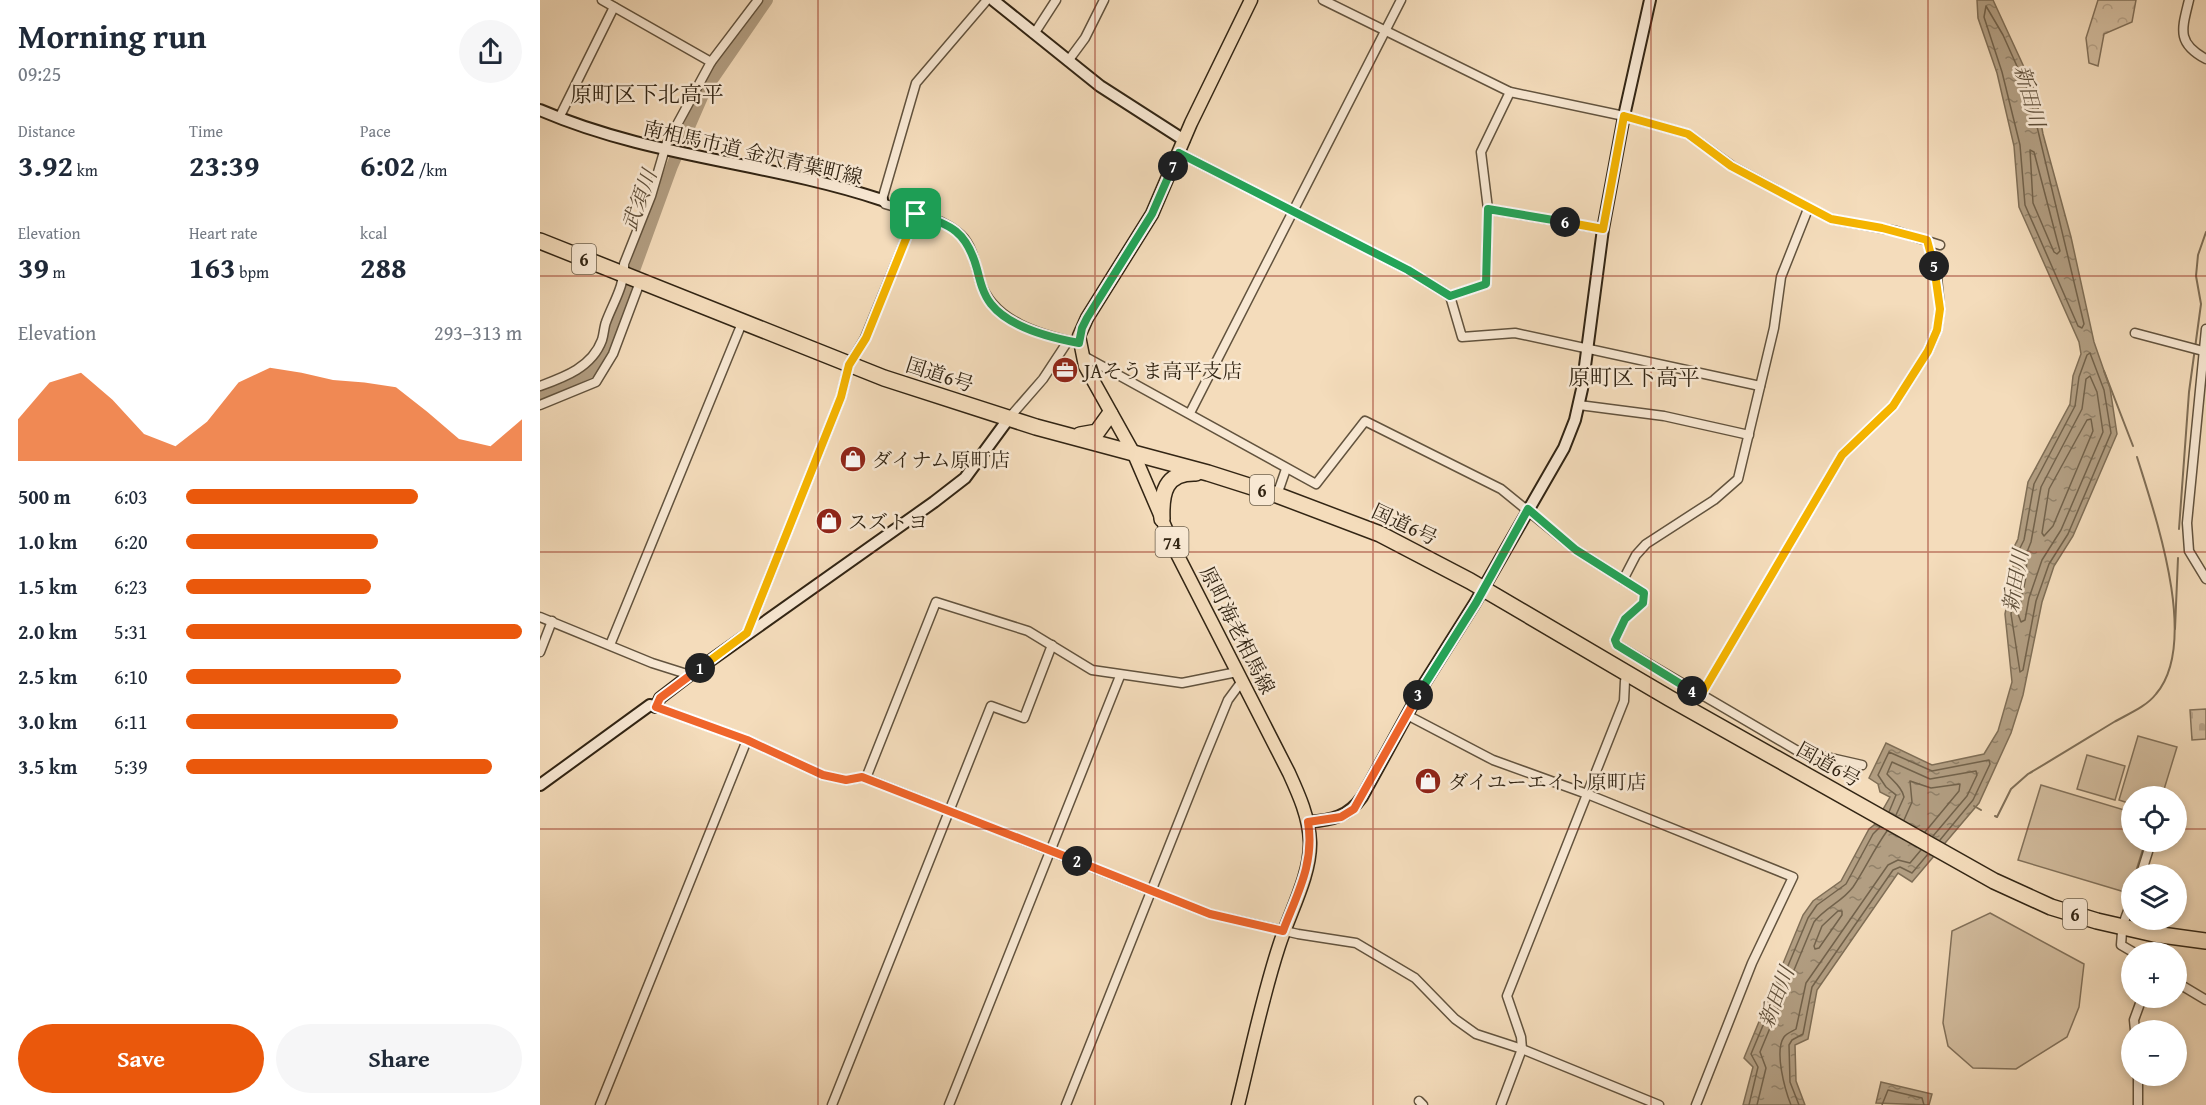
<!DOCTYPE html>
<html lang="en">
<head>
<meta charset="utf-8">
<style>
	:root { --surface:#fff; --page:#f6f6f7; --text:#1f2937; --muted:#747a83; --accent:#ea580c }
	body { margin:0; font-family:"Gentium Book Plus","Noto Serif JP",serif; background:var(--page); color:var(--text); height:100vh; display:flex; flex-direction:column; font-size:22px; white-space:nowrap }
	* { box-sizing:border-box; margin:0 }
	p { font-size:20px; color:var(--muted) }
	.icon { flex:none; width:33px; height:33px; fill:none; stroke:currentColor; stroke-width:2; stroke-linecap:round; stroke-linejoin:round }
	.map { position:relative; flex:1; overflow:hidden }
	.drawer { display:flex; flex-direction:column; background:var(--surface); width:540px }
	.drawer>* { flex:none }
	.controls { position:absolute; left:1581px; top:786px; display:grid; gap:12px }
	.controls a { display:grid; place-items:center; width:66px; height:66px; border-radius:50%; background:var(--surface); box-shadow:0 3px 9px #0003; font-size:30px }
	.pin { position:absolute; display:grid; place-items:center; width:51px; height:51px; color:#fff; margin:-26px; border-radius:12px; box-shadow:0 3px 9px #0006 }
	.km { position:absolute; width:30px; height:30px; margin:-15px; border-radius:50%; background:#222; color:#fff; font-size:16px; line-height:30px; text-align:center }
	.round { display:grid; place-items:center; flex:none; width:63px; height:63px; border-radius:32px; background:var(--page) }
	.overview { display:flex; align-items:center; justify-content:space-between; height:102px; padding:0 18px }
	h1 { font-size:33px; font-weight:800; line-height:45px }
	.figures { display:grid; grid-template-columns:repeat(3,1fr); gap:9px; height:102px; padding:6px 18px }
	.figures div { display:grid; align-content:center }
	.figures b { font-size:30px; font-weight:800 }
	.figures small { font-size:16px; font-weight:400 }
	.figures p { font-size:16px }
	.chart { height:168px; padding:12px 18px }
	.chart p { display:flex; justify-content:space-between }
	.chart svg { width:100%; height:108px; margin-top:6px; fill:var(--accent); opacity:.7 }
	.primary-button { display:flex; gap:12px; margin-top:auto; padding:12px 18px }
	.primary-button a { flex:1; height:69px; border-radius:36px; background:var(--accent); color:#fff; font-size:24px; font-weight:800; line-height:69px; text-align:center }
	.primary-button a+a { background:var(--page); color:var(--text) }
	ul { padding:0 18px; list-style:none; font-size:20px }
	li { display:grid; grid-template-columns:96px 72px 1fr; align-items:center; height:45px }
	li i { height:15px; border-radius:8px; background:var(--accent) }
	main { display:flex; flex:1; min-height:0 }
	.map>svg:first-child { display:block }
	.forest { fill:url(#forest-crowns); stroke:#82715a; stroke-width:1.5 }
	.cemetery { fill:url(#cemetery-stones); stroke:#82715a; stroke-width:1.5 }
	.pitch { fill:#d3bd9f; stroke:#82715a; stroke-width:1.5 }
	.water { fill:url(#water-ripples); stroke:#7f6e56; stroke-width:1.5 }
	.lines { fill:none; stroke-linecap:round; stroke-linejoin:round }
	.shore { stroke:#72624b; stroke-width:1.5 }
	.stream { stroke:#7f6e56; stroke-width:2 }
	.river { stroke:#b29e82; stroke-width:12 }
	.street-casing { stroke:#62533e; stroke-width:11 }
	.secondary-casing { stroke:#322514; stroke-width:14 }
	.primary-casing { stroke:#322514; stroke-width:15 }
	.highway-casing { stroke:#322514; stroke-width:18 }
	.street { stroke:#f8e8d3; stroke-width:8 }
	.secondary { stroke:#f8e8d3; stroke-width:10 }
	.primary { stroke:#f4dcbb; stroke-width:12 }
	.highway { stroke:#f4dcbb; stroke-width:15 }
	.split-1-casing { stroke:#fff; stroke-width:12 }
	.split-2-casing { stroke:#fff; stroke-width:12 }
	.split-3-casing { stroke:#fff; stroke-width:12 }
	.split-4-casing { stroke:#fff; stroke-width:12 }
	.split-5-casing { stroke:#fff; stroke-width:12 }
	.split-6-casing { stroke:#fff; stroke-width:12 }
	.split-7-casing { stroke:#fff; stroke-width:12 }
	.split-8-casing { stroke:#fff; stroke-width:12 }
	.split-1 { stroke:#f5b400; stroke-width:8 }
	.split-2 { stroke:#f0652b; stroke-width:8 }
	.split-3 { stroke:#f0652b; stroke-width:8 }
	.split-4 { stroke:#22a559; stroke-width:8 }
	.split-5 { stroke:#f5b400; stroke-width:8 }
	.split-6 { stroke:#f5b400; stroke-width:8 }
	.split-7 { stroke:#22a559; stroke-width:8 }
	.split-8 { stroke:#22a559; stroke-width:8 }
	.grid { fill:none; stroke:#8f2418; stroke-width:1.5; stroke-opacity:0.55 }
	.labels { text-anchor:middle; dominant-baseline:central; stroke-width:5; stroke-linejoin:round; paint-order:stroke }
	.shield { fill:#f8e8d3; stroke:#6d604d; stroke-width:1.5 }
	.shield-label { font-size:18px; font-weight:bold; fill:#322514 }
	.street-label { font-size:20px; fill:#322514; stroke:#f8e8d3 }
	.poi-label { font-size:20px; fill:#322514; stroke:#f8e8d3; text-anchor:start }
	.water-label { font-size:21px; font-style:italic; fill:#5f4f3a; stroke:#f8e8d3 }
	.quarter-label { font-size:22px; fill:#322514; stroke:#f8e8d3 }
</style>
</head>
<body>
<main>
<section class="drawer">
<div class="overview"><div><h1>Morning run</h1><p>09:25</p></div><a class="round"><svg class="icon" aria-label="share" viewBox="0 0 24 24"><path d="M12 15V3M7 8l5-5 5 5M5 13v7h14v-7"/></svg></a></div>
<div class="figures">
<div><p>Distance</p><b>3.92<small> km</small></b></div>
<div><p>Time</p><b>23:39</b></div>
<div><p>Pace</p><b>6:02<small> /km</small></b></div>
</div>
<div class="figures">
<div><p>Elevation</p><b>39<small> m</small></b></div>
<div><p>Heart rate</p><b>163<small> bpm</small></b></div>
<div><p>kcal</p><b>288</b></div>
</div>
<div class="chart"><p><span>Elevation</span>293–313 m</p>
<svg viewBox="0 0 160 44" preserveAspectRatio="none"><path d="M0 44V27L10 12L20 8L30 19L40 33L50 38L60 28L70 12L80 6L90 8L100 11L110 12L120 14L130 24L140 35L150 38L160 27V44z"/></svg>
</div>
<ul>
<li><b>500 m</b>6:03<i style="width:69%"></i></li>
<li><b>1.0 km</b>6:20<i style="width:57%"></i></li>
<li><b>1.5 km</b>6:23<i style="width:55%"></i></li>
<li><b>2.0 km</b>5:31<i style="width:100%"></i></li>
<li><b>2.5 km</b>6:10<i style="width:64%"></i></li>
<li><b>3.0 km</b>6:11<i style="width:63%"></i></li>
<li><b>3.5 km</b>5:39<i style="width:91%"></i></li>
</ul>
<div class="primary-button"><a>Save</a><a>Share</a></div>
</section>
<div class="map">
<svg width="1666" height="1105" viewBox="0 0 1666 1105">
	<defs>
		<pattern id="forest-crowns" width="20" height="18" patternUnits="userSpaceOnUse" patternTransform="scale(1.5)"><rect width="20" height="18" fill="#d3bd9f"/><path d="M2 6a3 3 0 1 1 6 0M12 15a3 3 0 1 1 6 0" fill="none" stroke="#b6a288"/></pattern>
		<pattern id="cemetery-stones" width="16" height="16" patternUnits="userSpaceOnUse" patternTransform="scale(1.5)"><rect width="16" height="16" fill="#d3bd9f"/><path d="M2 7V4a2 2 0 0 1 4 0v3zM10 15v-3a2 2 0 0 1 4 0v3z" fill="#b6a288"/></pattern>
		<pattern id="water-ripples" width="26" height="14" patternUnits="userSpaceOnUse" patternTransform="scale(1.5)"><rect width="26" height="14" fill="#b29e82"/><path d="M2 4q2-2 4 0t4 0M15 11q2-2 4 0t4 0" fill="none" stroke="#918169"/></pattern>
	</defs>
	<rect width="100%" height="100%" fill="#f4dcbb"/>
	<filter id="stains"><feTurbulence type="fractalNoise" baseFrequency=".00333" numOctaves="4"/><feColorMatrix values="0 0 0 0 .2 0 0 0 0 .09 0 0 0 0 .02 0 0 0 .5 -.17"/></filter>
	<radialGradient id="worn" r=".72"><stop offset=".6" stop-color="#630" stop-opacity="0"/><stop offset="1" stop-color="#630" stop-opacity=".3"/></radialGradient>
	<path class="forest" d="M1558 0H1596L1592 22 1564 34 1558 66 1549 63 1546 38Z"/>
	<path class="cemetery" d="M1666 709V739L1652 740 1650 710Z"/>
	<g class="pitch">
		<path d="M1598 736 1637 747 1622 796H1592L1591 804 1579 800Z"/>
		<path d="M1547 755 1585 766 1575 800 1537 789Z"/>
		<path d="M1501 785 1591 812 1592 842H1605L1595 874H1592L1588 893 1478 860Z"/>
		<path d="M1450 913 1544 964 1539 1007 1527 1037 1476 1069 1433 1068 1408 1046 1403 1023 1412 931Z"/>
	</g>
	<g class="water">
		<path d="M1437 0H1453L1495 91 1503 134 1531 237 1554 342 1570 388 1577 434 1533 536 1514 566 1502 602 1483 695 1471 733 1439 803 1372 882 1358 873 1277 990 1268 1039 1255 1045 1256 1081 1265 1105H1203L1213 1067 1204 1058 1263 915 1273 901 1301 881 1329 829 1334 825 1350 797 1340 792 1338 784 1329 778 1346 743 1392 765 1444 754 1458 731 1472 682 1465 614 1473 574V549L1478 539 1488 482 1530 404 1533 376 1541 354 1539 342 1479 207 1474 146 1457 73 1438 18Z"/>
		<path d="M1341 1082 1392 1094 1389 1105 1336 1103Z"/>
	</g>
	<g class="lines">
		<g class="shore">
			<path d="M1446 6 1463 35 1489 93 1544 324 1542 328 1538 326 1485 205 1480 145 1462 72 1444 17Z"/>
			<path d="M1490 150 1494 152 1517 240 1520 251 1517 254 1514 252 1493 203Z"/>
			<path d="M1550 353 1564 390 1571 433 1528 534 1509 564 1496 601 1483 670 1480 672 1471 614 1479 575V550L1484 540 1494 484 1535 406 1539 377 1547 355Z"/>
			<path d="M1550 376 1557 392 1563 432 1521 530 1502 560 1489 598 1485 620 1481 622 1478 614 1486 577 1487 552 1491 542 1501 487 1542 409 1546 379Z"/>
			<path d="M1551 419 1553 431 1513 526 1504 536 1502 533 1509 489 1547 420Z"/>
			<path d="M1349 812 1356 795 1346 787 1338 775 1349 752 1392 771 1449 760 1450 764 1433 800 1400 840"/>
			<path d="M1356 815 1364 797C1362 787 1353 781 1347 774L1352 762 1390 779 1436 771 1437 775 1427 796 1393 836"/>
			<path d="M1364 820 1372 802 1370 781 1391 788 1420 784 1419 791 1385 832"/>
			<path d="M1298 911H1302V915L1279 948 1275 949 1274 946 1282 926Z"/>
			<path d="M1209 1105 1218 1067 1211 1054 1268 918 1277 905 1306 884 1333 834 1340 827"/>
			<path d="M1217 1105 1226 1068 1220 1052 1274 922C1285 908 1303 901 1313 887 1325 869 1334 849 1347 831"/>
			<path d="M1251 1105C1245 1090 1234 1051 1244 1037 1247 1033 1253 1031 1256 1029L1266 983 1348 865 1358 860 1370 863 1381 850"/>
			<path d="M1259 1105 1250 1082 1249 1045 1252 1040 1263 1034 1272 987 1353 870 1360 867 1372 873 1388 854"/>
			<path d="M1342 1105 1348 1090 1382 1098 1384 1105"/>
		</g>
		<g class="stream">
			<path d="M1564 371 1593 446"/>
			<path d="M1639 529 1649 392 1661 304 1656 276 1658 255 1666 232"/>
			<path d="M1635 629 1638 558"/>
			<path d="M1434 806 1441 810"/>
			<path d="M1455 816 1457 817 1471 789 1488 774C1517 757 1546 739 1574 722 1588 714 1606 707 1616 694 1660 643 1615 515 1597 457"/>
		</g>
		<path class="river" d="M0 395 52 371 61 361 132 166 165 90 227 0"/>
		<defs>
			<g id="street">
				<path d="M447 0 376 83 342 200 345 204C370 212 401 216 421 235 433 247 435 264 440 281 453 322 501 335 539 343"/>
				<path d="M783 0 970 92 1084 116 1148 134 1192 166 1291 219 1356 231 1400 245"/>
				<path d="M1649 0C1642 29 1636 43 1666 59"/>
				<path d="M494 34 516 0"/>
				<path d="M528 61 545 38 564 0"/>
				<path d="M171 62 218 0"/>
				<path d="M19 118 74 7"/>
				<path d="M639 153 868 270 910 296 922 337 975 333 1220 386"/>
				<path d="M948 209 1063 229"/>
				<path d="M910 296 946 284 948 209 941 152 970 92"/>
				<path d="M1666 329 1647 523 1649 551 1666 579"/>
				<path d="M1595 333 1663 351"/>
				<path d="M542 355 776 484 825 421 961 489 1036 550 1104 593 1103 603 1085 619 1075 640 1077 645 1256 750 1322 765"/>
				<path d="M0 386C25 377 52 367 62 340 64 334 64 327 66 322 73 303 85 285 84 264L111 196 126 145 171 62 62 0"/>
				<path d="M0 405 56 382 73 354 100 282"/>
				<path d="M1039 405 1124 416 1209 435"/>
				<path d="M650 413 861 0"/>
				<path d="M469 418 503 379 528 341"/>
				<path d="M737 495 746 469"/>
				<path d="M1083 580 1096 555 1106 544 1174 500 1198 479 1234 328 1241 277 1268 209"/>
				<path d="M0 617 112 663 150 675"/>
				<path d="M207 633 301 397 309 365 325 338 376 214"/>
				<path d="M70 645 202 323"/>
				<path d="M0 652 12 621"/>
				<path d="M1161 695 1302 455 1353 406 1388 351 1397 330 1400 309 1397 277 1387 240"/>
				<path d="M116 707 207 740 283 775 306 780 323 777 670 914 758 934 816 943 875 978 915 1019 936 1034 982 1049 1119 1105"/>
				<path d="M867 715 953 760 1047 794 1253 877 1212 963 1156 1105"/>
				<path d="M326 778 396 602 488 631 552 670 642 683 697 672"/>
				<path d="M1601 874 1611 842"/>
				<path d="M1585 919 1592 900"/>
				<path d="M1582 932 1581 945 1593 952"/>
				<path d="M1636 982 1666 1000"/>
				<path d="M1595 1030 1594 1020 1602 998"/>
				<path d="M1598 1076V1105"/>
				<path d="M879 1101 883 1105"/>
				<path d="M60 1105 207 740"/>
				<path d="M292 1105 451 706 484 718 512 645"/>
				<path d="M409 1105 580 676"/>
				<path d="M526 1105 663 761 688 700 702 681"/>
				<path d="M961 1105 982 1049 981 1037 967 996 1084 701 1085 681"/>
			</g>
			<g id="secondary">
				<path d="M453 0 560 86 644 140"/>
				<path d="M0 110C111 158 228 162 342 200"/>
				<path d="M0 785 110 705 116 707 120 698 150 675 394 502 425 478 469 418"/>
				<path d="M768 822C792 820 808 817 822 797L884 684 935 603 1024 448 1035 420 1042 389 1063 229 1084 116 1110 0"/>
			</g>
			<path id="primary" d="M698 1105C711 1052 722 998 739 946 749 914 771 875 770 842 769 817 759 795 749 773L636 552 593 452 545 366 539 336 547 318 612 214 651 123 711 0"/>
			<g id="highway">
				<path d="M0 241 344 378 496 427 668 473 737 495 840 534 930 581 1129 698 1454 881 1511 907 1557 921 1614 934 1666 941"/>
				<path d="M540 435 557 432 570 414"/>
				<path d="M622 519C621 493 625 472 656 473"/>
			</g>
		</defs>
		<use href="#street" class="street-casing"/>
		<use href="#secondary" class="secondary-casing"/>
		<use href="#primary" class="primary-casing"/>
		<use href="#highway" class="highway-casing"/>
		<use href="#street" class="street"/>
		<use href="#secondary" class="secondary"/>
		<use href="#primary" class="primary"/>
		<use href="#highway" class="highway"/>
	</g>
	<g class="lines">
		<defs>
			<path id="split-1" d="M160 668 207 633 301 397 309 365 326 338 376 214"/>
			<path id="split-2" d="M160 668 120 698 116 707 207 740 283 775 306 780 322 777 537 861"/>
			<path id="split-3" d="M537 861 670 914 743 931C757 894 775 863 768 822L801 817 814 809 878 695"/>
			<path id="split-4" d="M878 695 936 603 988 509 1036 550 1104 593 1103 603 1085 619 1075 640 1077 645 1152 691"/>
			<path id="split-5" d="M1152 691 1161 695 1302 455 1353 406 1388 351 1397 330 1400 309 1394 266"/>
			<path id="split-6" d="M1025 222 1063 229 1084 116 1148 134 1191 166 1291 219 1342 228 1387 240 1394 266"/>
			<path id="split-7" d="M633 166 639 153 868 270 910 296 946 284 948 209 1025 222"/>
			<path id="split-8" d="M376 214C411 224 427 232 437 269 440 281 443 294 451 304 469 327 512 338 539 343L542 328 547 318 612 214 633 166"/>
		</defs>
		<use href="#split-1" class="split-1-casing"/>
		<use href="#split-2" class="split-2-casing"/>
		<use href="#split-3" class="split-3-casing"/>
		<use href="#split-4" class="split-4-casing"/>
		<use href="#split-5" class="split-5-casing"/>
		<use href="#split-6" class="split-6-casing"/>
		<use href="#split-7" class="split-7-casing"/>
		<use href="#split-8" class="split-8-casing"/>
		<use href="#split-1" class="split-1"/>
		<use href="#split-2" class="split-2"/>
		<use href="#split-3" class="split-3"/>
		<use href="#split-4" class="split-4"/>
		<use href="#split-5" class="split-5"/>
		<use href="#split-6" class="split-6"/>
		<use href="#split-7" class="split-7"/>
		<use href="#split-8" class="split-8"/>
	</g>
	<path class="grid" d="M278 0V1105M555 0V1105M833 0V1105M1111 0V1105M1388 0V1105M0 276H1666M0 552H1666M0 829H1592M1636 829H1666"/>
	<defs>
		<symbol id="office-disc" viewBox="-11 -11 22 22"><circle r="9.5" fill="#8f2418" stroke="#f8e8d3"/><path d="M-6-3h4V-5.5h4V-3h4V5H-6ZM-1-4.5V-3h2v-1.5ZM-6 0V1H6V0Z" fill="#fff"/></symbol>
		<symbol id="shop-disc" viewBox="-11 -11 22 22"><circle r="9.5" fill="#8f2418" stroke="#f8e8d3"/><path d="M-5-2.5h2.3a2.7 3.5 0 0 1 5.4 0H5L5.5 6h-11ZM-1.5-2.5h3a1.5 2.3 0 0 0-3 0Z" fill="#fff"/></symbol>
	</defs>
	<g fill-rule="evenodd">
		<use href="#office-disc" x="510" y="355" width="30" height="30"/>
		<use href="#shop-disc" x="298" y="444" width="30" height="30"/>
		<use href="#shop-disc" x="274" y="506" width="30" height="30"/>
		<use href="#shop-disc" x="873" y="766" width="30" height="30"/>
	</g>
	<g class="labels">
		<g class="shield">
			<rect x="32" y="244" width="24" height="30" rx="4.5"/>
			<rect x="710" y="475" width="24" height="30" rx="4.5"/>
			<rect x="615.5" y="527" width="33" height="30" rx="4.5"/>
			<rect x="1523" y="899" width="24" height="30" rx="4.5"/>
		</g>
		<g class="shield-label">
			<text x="44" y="259">6</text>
			<text x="722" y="490">6</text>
			<text x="632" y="542">74</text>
			<text x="1535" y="914">6</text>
		</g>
		<g class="street-label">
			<text transform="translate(213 152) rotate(13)">南相馬市道 金沢青葉町線</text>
			<text transform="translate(400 374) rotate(18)">国道6号</text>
			<text transform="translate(865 524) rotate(25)">国道6号</text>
			<text transform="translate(698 630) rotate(63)">原町海老相馬線</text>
			<text transform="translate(1289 764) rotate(29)">国道6号</text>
		</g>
		<g class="poi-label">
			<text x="544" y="370">JAそうま高平支店</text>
			<text x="332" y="459">ダイナム原町店</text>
			<text x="308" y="521">スズトヨ</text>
			<text x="908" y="781">ダイユーエイト原町店</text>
		</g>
		<g class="water-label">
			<text transform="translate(1490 96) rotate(75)">新田川</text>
			<text transform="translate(99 200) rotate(-70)">武須川</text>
			<text transform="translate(1475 581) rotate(-80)">新田川</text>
			<text transform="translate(1236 997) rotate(-69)">新田川</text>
		</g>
		<g class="quarter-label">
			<text x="107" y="94">原町区下北高平</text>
			<text x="1094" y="377">原町区下高平</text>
		</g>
	</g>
	<rect width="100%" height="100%" filter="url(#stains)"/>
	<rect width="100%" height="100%" fill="url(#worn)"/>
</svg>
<div class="controls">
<a><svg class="icon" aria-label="locate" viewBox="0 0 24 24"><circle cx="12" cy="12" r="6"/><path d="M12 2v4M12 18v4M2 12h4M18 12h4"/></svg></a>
<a><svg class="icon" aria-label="layers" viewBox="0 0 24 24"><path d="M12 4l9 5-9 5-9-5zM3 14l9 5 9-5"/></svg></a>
<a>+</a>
<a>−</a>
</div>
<div class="pin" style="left:376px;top:214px;background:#1e9e55"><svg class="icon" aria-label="arrive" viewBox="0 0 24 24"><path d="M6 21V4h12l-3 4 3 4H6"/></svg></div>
<b class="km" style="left:160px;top:668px">1</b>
<b class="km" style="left:537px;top:861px">2</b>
<b class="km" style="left:878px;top:695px">3</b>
<b class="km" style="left:1152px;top:691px">4</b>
<b class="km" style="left:1394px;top:266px">5</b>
<b class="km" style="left:1025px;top:222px">6</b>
<b class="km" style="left:633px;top:166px">7</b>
</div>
</main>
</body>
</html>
